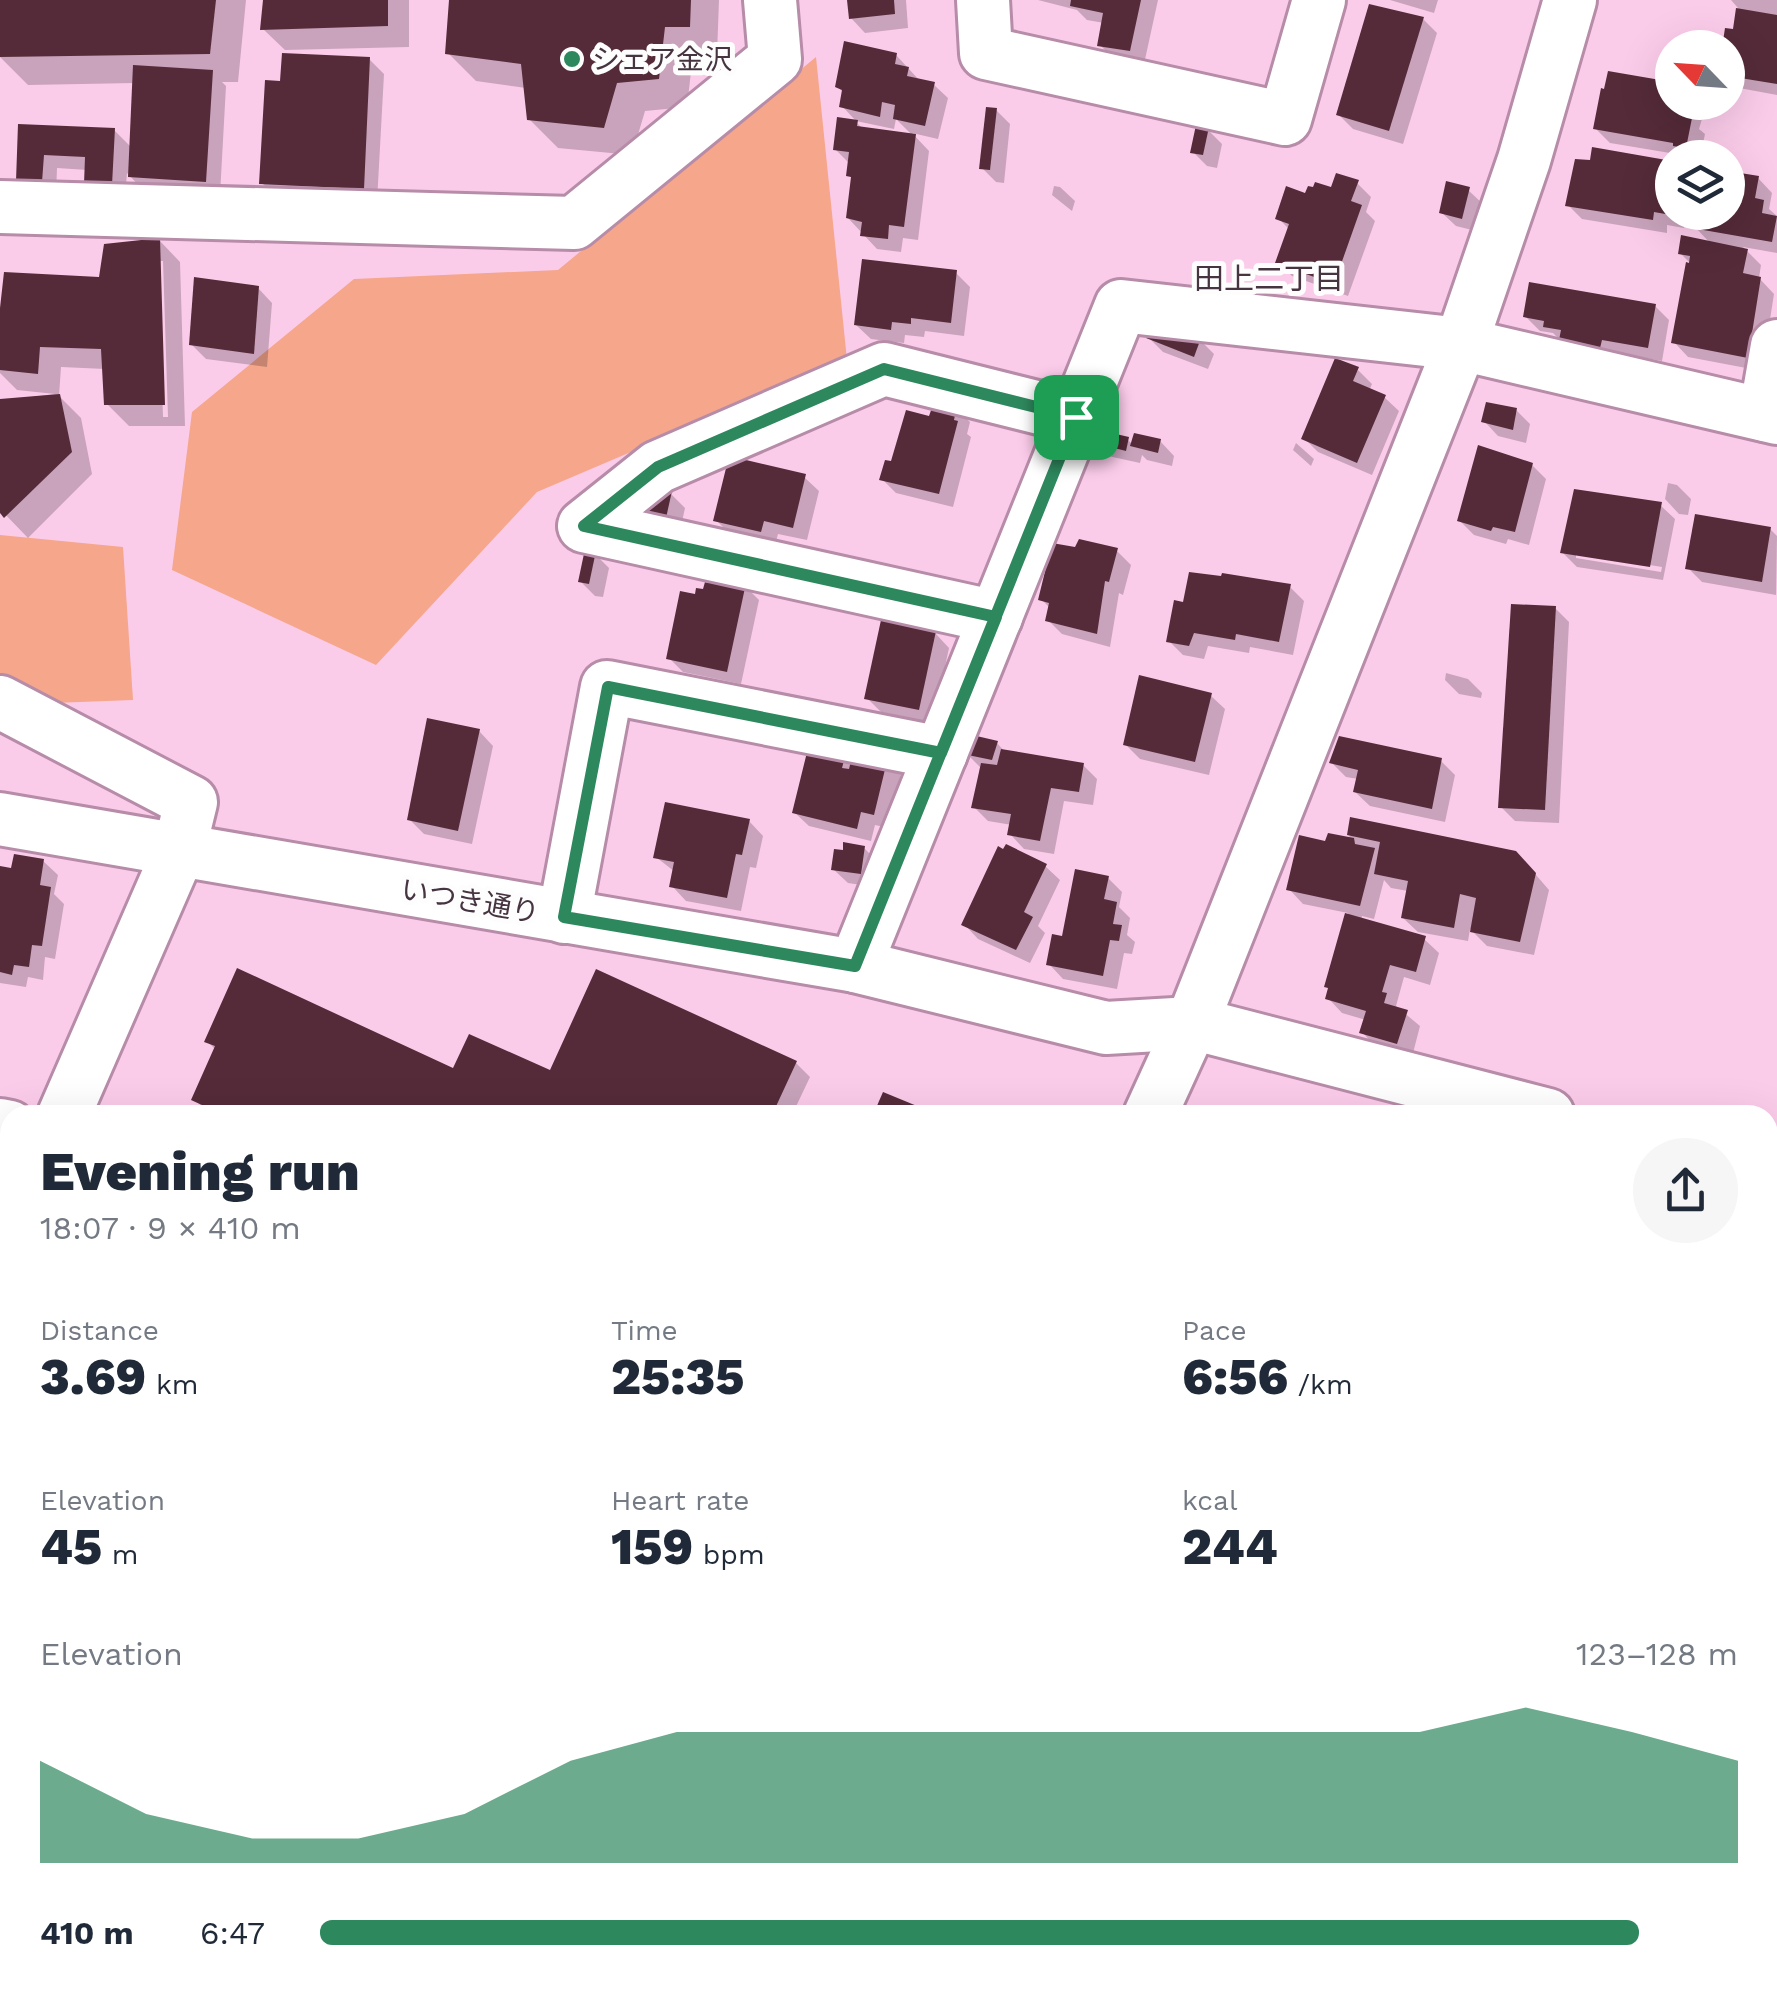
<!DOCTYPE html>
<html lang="en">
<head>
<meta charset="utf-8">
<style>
	:root { --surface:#fff; --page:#f6f6f7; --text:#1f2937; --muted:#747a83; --accent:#2e885e }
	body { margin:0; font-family:"Work Sans","Noto Sans JP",sans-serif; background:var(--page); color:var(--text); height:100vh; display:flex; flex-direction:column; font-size:38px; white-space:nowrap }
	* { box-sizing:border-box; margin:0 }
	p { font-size:32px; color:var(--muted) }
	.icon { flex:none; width:55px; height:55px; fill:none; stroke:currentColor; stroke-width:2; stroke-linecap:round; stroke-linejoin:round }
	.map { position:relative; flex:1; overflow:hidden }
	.sheet { position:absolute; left:0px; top:1105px; width:1778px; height:885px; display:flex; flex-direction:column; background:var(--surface); border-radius:30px 30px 0 0; box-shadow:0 10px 40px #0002 }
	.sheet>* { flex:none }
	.needle { width:65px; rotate:295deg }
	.tools { position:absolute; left:1655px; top:30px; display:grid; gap:20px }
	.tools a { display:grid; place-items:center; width:90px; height:90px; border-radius:50%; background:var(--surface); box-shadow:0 10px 40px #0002; font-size:50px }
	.pin { position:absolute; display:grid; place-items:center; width:85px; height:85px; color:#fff; margin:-42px; border-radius:20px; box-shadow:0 5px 15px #0006 }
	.round { display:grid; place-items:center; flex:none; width:105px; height:105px; border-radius:52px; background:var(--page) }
	.head { display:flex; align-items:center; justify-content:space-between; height:170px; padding:0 40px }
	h1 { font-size:55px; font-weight:800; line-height:75px }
	.stats { display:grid; grid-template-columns:repeat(3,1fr); gap:15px; height:170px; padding:10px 40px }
	.stats div { display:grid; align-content:center }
	.stats b { font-size:50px; font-weight:800 }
	.stats small { font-size:28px; font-weight:400 }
	.stats p { font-size:28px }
	.chart { height:280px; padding:20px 40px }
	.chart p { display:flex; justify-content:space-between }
	.chart svg { width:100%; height:180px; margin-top:10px; fill:var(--accent); opacity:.7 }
	ul { padding:0 40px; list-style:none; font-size:32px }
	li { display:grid; grid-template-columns:160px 120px 1fr; align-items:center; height:75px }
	li i { height:25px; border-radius:12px; background:var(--accent) }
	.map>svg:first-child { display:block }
	.green { fill:#f5a68b }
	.shadow { fill:#0003; fill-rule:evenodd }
	.building { fill:#552b39 }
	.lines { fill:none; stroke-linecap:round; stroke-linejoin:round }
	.minor-casing { stroke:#b78ca8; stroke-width:58 }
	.minor { stroke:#fff; stroke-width:52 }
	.route-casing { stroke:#fff; stroke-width:20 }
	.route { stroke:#2e885e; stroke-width:12 }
	.poi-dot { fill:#2e885e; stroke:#fdfdfd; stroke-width:4 }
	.labels { text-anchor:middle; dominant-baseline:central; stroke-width:10; stroke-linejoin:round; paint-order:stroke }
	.poi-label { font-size:28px; fill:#463440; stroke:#fdfdfd; text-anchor:start }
	.street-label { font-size:28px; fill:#463440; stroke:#fdfdfd }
	.neighbourhood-label { font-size:30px; fill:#463440; stroke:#fdfdfd }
</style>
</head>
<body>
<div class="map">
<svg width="1777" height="1990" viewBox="0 0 1777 1990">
	<rect width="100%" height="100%" fill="#fbccea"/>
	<g class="green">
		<path d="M816 57 847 360 537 492 376 665 172 570 192 412 354 279 558 270Z"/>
		<path d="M0 535 123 547 133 700 0 705Z"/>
	</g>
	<g class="shadow">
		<path d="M2 0H246L238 82H222L226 86 220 195 144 191 127 173 125 198 87 170 57 168 56 196 33 195 19 180 21 127 114 130 132 148 135 83 28 85 0 57Z"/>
		<path d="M265 0H409V47L285 50 263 29Z"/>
		<path d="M452 0H719L717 55 693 54 687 107 645 111 632 155 558 148 529 119 526 88 476 81 448 53Z"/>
		<path d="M849 0H906L908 28 865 33 851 18Z"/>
		<path d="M1038 0H1158L1144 64 1114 59 1100 45 1104 23 1087 20 1077 10Z"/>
		<path d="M1390 0H1438L1434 13Z"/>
		<path d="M1731 0H1777V95L1734 87 1728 81V48L1735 32 1738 8Z"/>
		<path d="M1423 19 1437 33 1403 144 1353 129 1339 115Z"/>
		<path d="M896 55 920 81 933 84 948 98 938 139 912 133 929 151 918 240 903 238 901 252 877 249 848 218 853 179 849 175 850 164 835 149 856 122 864 130 913 136 896 119 894 129 856 121 842 106 844 93 837 86Z"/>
		<path d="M369 59 384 74 377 202 276 197 262 183 282 83Z"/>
		<path d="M1610 74 1672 85V102H1707L1699 129 1705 134 1700 158 1610 143 1596 129Z"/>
		<path d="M996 110 1010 124 1004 183 996 182 982 168Z"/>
		<path d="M1208 130 1222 144 1217 168 1207 166 1193 152Z"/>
		<path d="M1594 150 1672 164V212H1687L1684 228 1667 225V233L1582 219 1568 205 1592 162Z"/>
		<path d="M1728 173 1758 178 1772 193 1769 209 1777 216V253L1743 247 1761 265 1759 278 1774 294 1762 371 1688 357 1674 342 1689 262 1680 253 1711 244 1695 227 1728 212Z"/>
		<path d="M1357 183 1371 197 1366 212 1375 221 1348 296 1292 276 1278 262 1290 230 1278 218 1307 196Z"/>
		<path d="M1054 186 1060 187 1075 201 1072 211 1052 195Z"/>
		<path d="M1468 190 1483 204 1476 231 1456 226 1441 212Z"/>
		<path d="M159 240 180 262 185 426H129L107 404 105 369 61 367 59 396 81 418 92 474 28 538 0 509V401L55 394 17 390 0 373V328L101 280ZM158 261H163L168 417H163Z"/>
		<path d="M956 273 970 287 964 336 925 331 924 337 905 335 904 343 871 339 856 325Z"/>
		<path d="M258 288 272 303 267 367 206 359 191 344Z"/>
		<path d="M1655 306 1669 320 1662 361 1616 353 1613 365 1561 341 1553 333 1540 331 1526 317Z"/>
		<path d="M1149 338 1200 340 1214 354 1208 369 1163 352Z"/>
		<path d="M1358 370 1372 384 1369 391 1384 397 1399 411 1372 475 1318 452 1304 438Z"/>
		<path d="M955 408 970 422 967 434 971 437 953 507 896 493 882 479 931 419Z"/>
		<path d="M1516 410 1530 424 1526 443 1498 436 1484 421Z"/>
		<path d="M1128 440 1133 445 1160 441 1174 456 1172 466 1147 460 1142 455 1140 463 1108 456 1094 441Z"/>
		<path d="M1296 443 1314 459 1311 466 1293 450Z"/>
		<path d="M1532 465 1546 479 1529 545 1508 539 1506 544 1474 535 1460 521Z"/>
		<path d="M804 477 819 491 807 540 778 534 775 545 730 534 716 520Z"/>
		<path d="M1668 483 1677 485 1691 499 1688 515 1679 514 1665 499Z"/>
		<path d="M671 494 685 508 680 531 647 513Z"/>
		<path d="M1660 505 1675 519 1663 580 1577 567 1563 553ZM1576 553 1662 567 1661 572 1576 558Z"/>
		<path d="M1770 529 1777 536 1776 595 1702 582 1688 568Z"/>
		<path d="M1116 550 1131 565 1123 595 1119 593 1110 647 1062 634 1048 620 1050 608 1041 599Z"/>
		<path d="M595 554 609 568 603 597 595 596 581 582Z"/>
		<path d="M745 586 759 600 741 684 683 672 669 658 697 597Z"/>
		<path d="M1290 587 1304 601 1293 655 1250 647 1249 653 1208 646 1204 659 1183 655 1169 641Z"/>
		<path d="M1555 608 1569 622 1559 823 1515 821 1501 807Z"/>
		<path d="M935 633 949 648 933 723 881 712 867 698Z"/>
		<path d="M1446 673 1468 679 1482 693 1481 698 1459 694 1445 680Z"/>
		<path d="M1210 695 1225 709 1209 775 1140 759 1125 744Z"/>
		<path d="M479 731 493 746 472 844 424 834 409 819Z"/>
		<path d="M811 743 886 760 901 774 888 828 875 825 871 841 809 826 794 812Z"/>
		<path d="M997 743 1006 753 1083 765 1097 779 1093 805 1064 801 1054 854 1024 849 1010 834 1012 825 988 821 974 807 980 767 966 753Z"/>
		<path d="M1441 761 1455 775 1445 822 1370 806 1355 792 1358 779 1346 777 1332 763Z"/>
		<path d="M1352 820 1530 868 1549 890 1534 955 1487 946 1470 929 1468 941 1418 932 1403 918 1408 891 1391 888 1384 880 1374 919 1362 916 1361 921 1424 939 1439 953 1430 985 1404 977 1396 1006 1420 1026 1412 1057 1376 1047 1362 1032 1366 1020 1342 1013 1328 998 1330 989 1327 987 1348 913 1303 904 1289 889 1326 844 1349 839Z"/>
		<path d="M749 821 763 836 756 868 750 867 741 911 686 901 672 886 675 872 656 857Z"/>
		<path d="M864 848 879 863 875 887 848 883 833 869Z"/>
		<path d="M43 861 58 875 54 894 64 904 55 959 45 957 43 980 28 977 26 987 0 983V868L13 871Z"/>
		<path d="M1045 866 1060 880 1038 926 1045 933 1030 963 978 939 964 924Z"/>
		<path d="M1108 878 1122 892 1119 907 1130 918 1127 935 1135 942 1132 954 1124 953 1117 989 1063 979 1049 964Z"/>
		<path d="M207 1041 454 1071 551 1074 796 1063 810 1077 792 1115H211L194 1099 216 1050Z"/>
		<path d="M10 1535V1731L0 1726V1556Z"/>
		<path d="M597 1980H722L718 1990H609Z"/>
	</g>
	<g class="building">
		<path d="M0 0H216L210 54 0 57Z"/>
		<path d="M263 0H388V26L260 30Z"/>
		<path d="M449 0H691L690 27H665L659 79 617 83 604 128 527 120 521 64 445 54Z"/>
		<path d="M847 0H894L895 14 849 19Z"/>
		<path d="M1071 0H1141L1130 51 1097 46 1103 13 1070 6Z"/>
		<path d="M1369 4 1424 17 1389 131 1336 115Z"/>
		<path d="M1736 8 1777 15V84L1728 76V48H1722L1725 28 1733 29Z"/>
		<path d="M844 41 897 53 895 64 909 67 907 76 935 82 925 126 893 119 895 105 882 102 880 117 839 107 842 90 835 87Z"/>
		<path d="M282 53 370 57 364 189 259 184 265 80 280 81Z"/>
		<path d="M133 65 213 70 206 182 128 177Z"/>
		<path d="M1608 71 1672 82V102H1691L1685 117 1692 118 1686 148 1673 146V143L1593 129 1601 88 1604 89Z"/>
		<path d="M986 107 997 108 990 170 979 169Z"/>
		<path d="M837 117 858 120 857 126 916 134 904 227 889 225 888 239 860 236 862 222 846 218 851 177 846 176 849 152 833 150Z"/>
		<path d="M18 124 115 128 112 185 84 184 85 157 44 155 42 182 16 181Z"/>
		<path d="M1196 125 1209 127 1203 155 1190 153Z"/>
		<path d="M1592 147 1672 161 1671 215 1654 212 1653 220 1565 206 1575 159 1590 160Z"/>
		<path d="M1728 171 1759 176 1755 198 1764 200 1762 213 1777 216 1772 242 1692 228 1695 212H1728Z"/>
		<path d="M1336 173 1359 180 1351 201 1362 205 1334 284 1275 263 1289 224 1275 219 1286 186 1305 193 1308 186 1313 187 1315 182 1331 187Z"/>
		<path d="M1446 181 1470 187 1462 219 1439 213Z"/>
		<path d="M1681 235 1748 249 1743 273 1761 277 1748 358 1671 343 1686 262 1689 263 1690 256 1678 254Z"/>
		<path d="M160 238 165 405H104L101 349 40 347 38 374 0 370V308L4 272 99 277 104 244Z"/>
		<path d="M862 259 957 270 951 323 911 318V324L892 322 891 330 854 325Z"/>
		<path d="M194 277 259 286 254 354 189 345Z"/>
		<path d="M1529 282 1656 304 1648 348 1602 340 1599 352 1558 345 1561 330 1543 327 1544 321 1523 317Z"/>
		<path d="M1149 331 1201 338 1194 357 1146 338Z"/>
		<path d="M1335 358 1359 367 1353 381 1386 395 1357 463 1301 439Z"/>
		<path d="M60 394 72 452 4 518 0 513V399Z"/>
		<path d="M934 402 957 405 954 420 958 421 939 494 879 480 885 460 891 461 906 410 929 416Z"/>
		<path d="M1486 402 1517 408 1513 430 1481 422Z"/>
		<path d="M1094 429 1129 437 1126 451 1091 442Z"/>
		<path d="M1134 433 1161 439 1158 453 1130 446Z"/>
		<path d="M1478 445 1533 463 1515 532 1493 527 1491 531 1457 521Z"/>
		<path d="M729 456 806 474 793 528 764 521 761 532 713 521Z"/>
		<path d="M665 489 672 491 666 518 644 514 648 498Z"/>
		<path d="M1574 489 1662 502 1650 567 1560 553Z"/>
		<path d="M1695 514 1771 527 1762 582 1685 569Z"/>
		<path d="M1079 539 1118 548 1109 582 1105 581 1097 634 1045 621 1049 603 1038 600 1052 543 1075 547Z"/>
		<path d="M585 549 596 551 589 584 578 582Z"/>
		<path d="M1189 572 1221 576 1222 573 1291 584 1279 642 1236 634 1235 640 1194 633 1189 646 1166 642 1174 600 1183 602Z"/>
		<path d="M710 576 746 583 727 672 666 659 680 591 695 594 696 588 703 589 705 582 708 583Z"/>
		<path d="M1511 604 1556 606 1545 810 1498 808Z"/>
		<path d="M881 620 936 631 919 710 864 699Z"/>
		<path d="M1139 675 1212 693 1195 762 1123 745Z"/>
		<path d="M427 718 480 729 458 831 407 820Z"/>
		<path d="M968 734 998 741 992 760 963 754Z"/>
		<path d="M1339 736 1442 758 1432 809 1353 792 1358 770 1329 763Z"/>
		<path d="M810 740 847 749 842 768 849 769 854 749 888 757 874 815 861 812 857 829 792 813Z"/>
		<path d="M1001 749 1084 763 1079 792 1051 788 1040 841 1007 835 1011 814 971 808 981 763 997 765Z"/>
		<path d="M665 802 750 819 742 855 736 854 727 898 669 887 674 862 653 858Z"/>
		<path d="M1350 817 1516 851 1536 873 1520 942 1470 932 1476 898 1460 894 1454 928 1401 918 1408 881 1374 874 1380 842 1347 835Z"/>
		<path d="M1328 833 1354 838 1355 844 1375 848 1360 906 1286 890 1299 835 1325 841Z"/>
		<path d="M843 842 865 846 861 874 831 870 834 849 843 850Z"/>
		<path d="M1006 844 1047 864 1024 912 1033 917 1016 950 961 925 998 846 1003 849Z"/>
		<path d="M14 854 44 859 40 885 51 887 42 946 32 945 29 967 14 965 12 975 0 972V866L11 868Z"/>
		<path d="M1075 869 1109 876 1104 899 1117 902 1113 924 1122 925 1119 941 1110 940 1103 976 1046 965 1052 934 1062 936Z"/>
		<path d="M1345 913 1426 936 1416 972 1390 965 1382 992 1387 993 1384 1003 1408 1010 1397 1044 1359 1033 1366 1011 1325 999 1328 988 1324 987Z"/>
		<path d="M237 968 453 1068 469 1034 550 1070 596 969 797 1061 772 1115H224L191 1100 215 1046 204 1042Z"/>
		<path d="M883 1092 917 1106 913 1115H873Z"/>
		<path d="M10 1530V1716L0 1712V1550Z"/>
		<path d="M10 1940V1980H84L107 1990H0V1962Z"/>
		<path d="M1768 1940 1777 1944V1990H1693L1698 1980H1768Z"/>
		<path d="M194 1980H323L346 1990H190Z"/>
		<path d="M607 1980H691L687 1990H628Z"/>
		<path d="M896 1980H983L992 1984 989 1990H891Z"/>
		<path d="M1315 1980H1362L1382 1990H1309Z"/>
	</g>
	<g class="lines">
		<defs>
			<g id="minor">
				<path d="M983 0 986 53 1285 119 1319 0"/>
				<path d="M0 207 574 223 775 59 770 0"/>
				<path d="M1765 415 1777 346"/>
				<path d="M996 617 584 526 658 467 884 369 1076 417"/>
				<path d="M0 702 191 802 179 851 64 1115"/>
				<path d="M0 819 855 966 1106 1028 1192 1023 1548 1115"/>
				<path d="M564 917 607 687 941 753"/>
				<path d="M855 966 1121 306 1461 344 1777 418"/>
				<path d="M1150 1115 1192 1023 1461 344 1524 160 1570 0"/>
				<path d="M0 1125 10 1127"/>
				<path d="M1768 1163 1777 1160"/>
				<path d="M0 1254 10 1232"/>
				<path d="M0 1778 10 1783"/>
				<path d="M1768 1814 1777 1819"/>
				<path d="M445 1980 468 1990"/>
				<path d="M1607 1980 1627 1990"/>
				<path d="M1140 1984 1153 1990"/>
				<path d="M382 1990 387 1980"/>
				<path d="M757 1990 761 1980"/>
			</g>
		</defs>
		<use href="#minor" class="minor-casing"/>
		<use href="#minor" class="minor"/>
	</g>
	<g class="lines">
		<defs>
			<path id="route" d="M1076 417 855 966 564 917 608 687 941 753 996 617 584 526 658 467 884 369 1076 417"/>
		</defs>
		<use href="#route" class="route-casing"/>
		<use href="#route" class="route"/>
	</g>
	<circle class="poi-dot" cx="572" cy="59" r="10"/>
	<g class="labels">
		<g class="poi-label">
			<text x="592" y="59">シェア金沢</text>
		</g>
		<g class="street-label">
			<text transform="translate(470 901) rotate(10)">いつき通り</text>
		</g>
		<g class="neighbourhood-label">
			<text x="1269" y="278">田上二丁目</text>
		</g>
	</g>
</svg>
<div class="tools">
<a><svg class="needle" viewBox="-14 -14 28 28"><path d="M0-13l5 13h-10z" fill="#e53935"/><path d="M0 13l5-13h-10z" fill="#747a83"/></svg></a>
<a><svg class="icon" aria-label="layers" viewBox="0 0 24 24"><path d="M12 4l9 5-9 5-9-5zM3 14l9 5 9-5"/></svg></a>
</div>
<div class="pin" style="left:1076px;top:417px;background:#1e9e55"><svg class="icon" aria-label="arrive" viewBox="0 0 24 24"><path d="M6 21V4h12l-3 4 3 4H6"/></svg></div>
<section class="sheet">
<div class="head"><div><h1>Evening run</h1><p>18:07 · 9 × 410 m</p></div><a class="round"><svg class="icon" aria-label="share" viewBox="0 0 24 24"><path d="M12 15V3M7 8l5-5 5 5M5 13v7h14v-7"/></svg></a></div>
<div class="stats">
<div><p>Distance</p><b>3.69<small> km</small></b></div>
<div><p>Time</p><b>25:35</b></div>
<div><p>Pace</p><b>6:56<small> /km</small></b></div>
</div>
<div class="stats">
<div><p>Elevation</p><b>45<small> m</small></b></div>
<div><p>Heart rate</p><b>159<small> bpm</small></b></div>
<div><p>kcal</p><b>244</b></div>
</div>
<div class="chart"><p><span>Elevation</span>123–128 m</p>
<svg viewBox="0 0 160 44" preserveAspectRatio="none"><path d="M0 44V19L10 32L20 38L30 38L40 32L50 19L60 12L70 12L80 12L90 12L100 12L110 12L120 12L130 12L140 6L150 12L160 19V44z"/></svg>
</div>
<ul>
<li><b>410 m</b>6:47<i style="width:93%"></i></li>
</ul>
</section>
</div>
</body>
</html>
